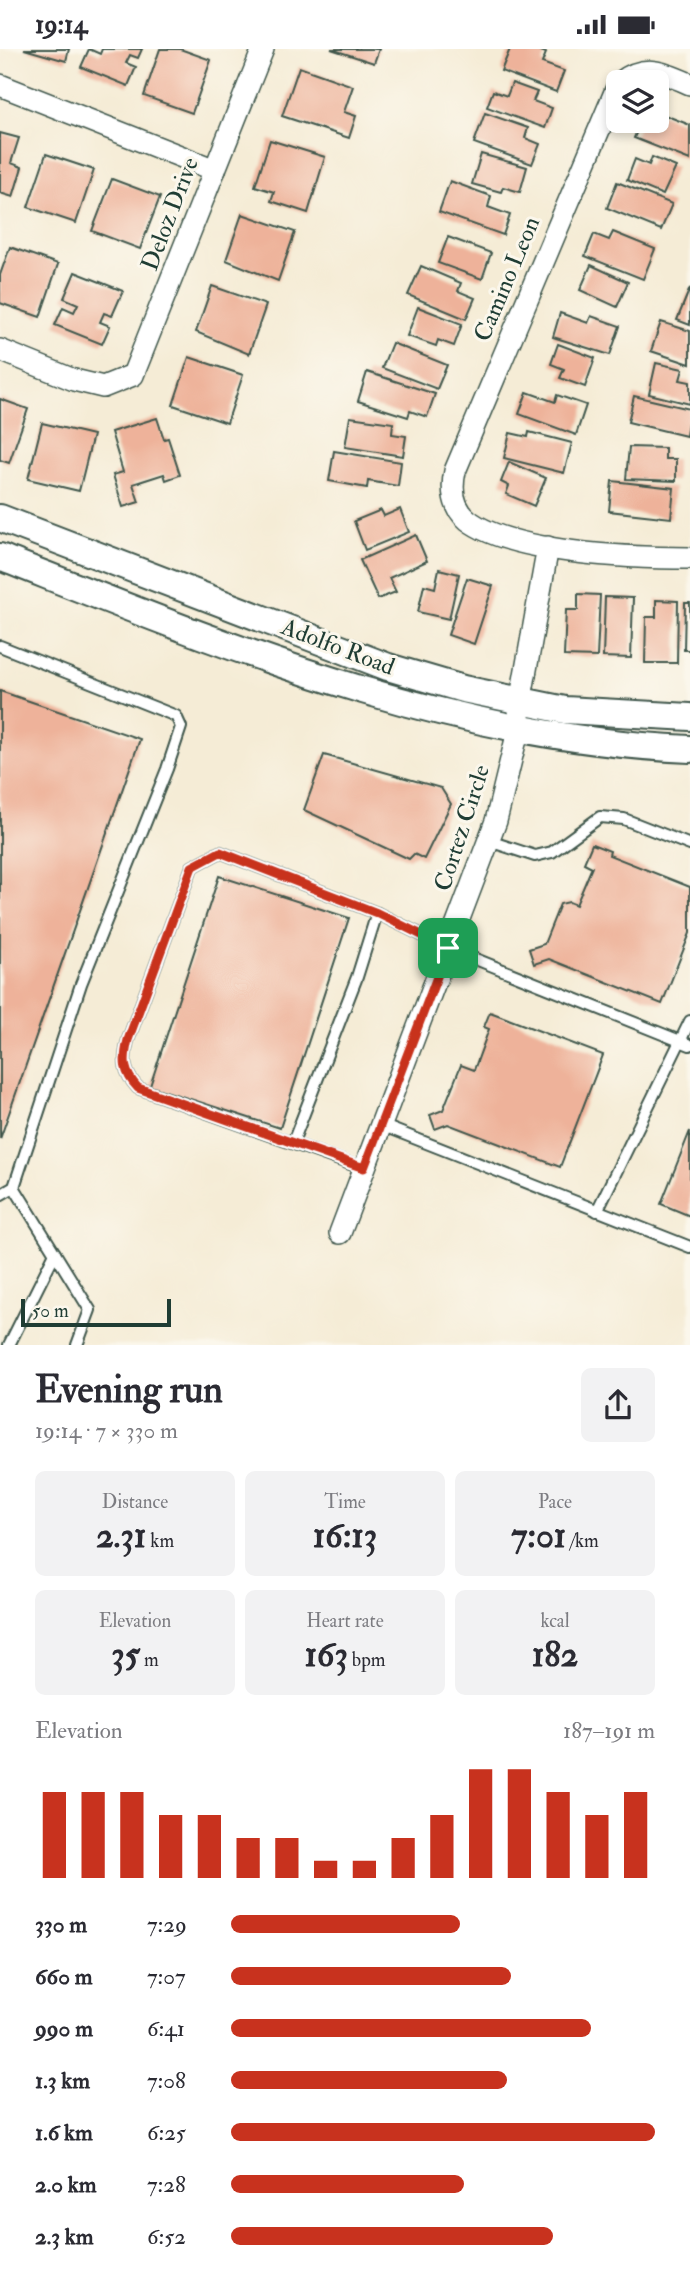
<!DOCTYPE html>
<html lang="en">
<head>
<meta charset="utf-8">
<style>
	:root { --surface:#fff; --page:#f2f2f3; --text:#2b2b33; --muted:#7c7c81; --accent:#c8321e }
	body { margin:0; font-family:"IM FELL Double Pica",serif; background:var(--page); color:var(--text); height:100vh; display:flex; flex-direction:column; font-size:26px; white-space:nowrap }
	* { box-sizing:border-box; margin:0 }
	p { font-size:23px; color:var(--muted) }
	.icon { flex:none; width:38px; height:38px; fill:none; stroke:currentColor; stroke-width:2; stroke-linecap:round; stroke-linejoin:round }
	.map { position:relative; height:1296px; overflow:hidden }
	.side { display:flex; flex-direction:column; background:var(--surface); flex:1 }
	.side>* { flex:none }
	.controls { position:absolute; left:606px; top:21px; display:grid; gap:14px }
	.controls a { display:grid; place-items:center; width:63px; height:63px; border-radius:10px; background:var(--surface); box-shadow:0 4px 10px #0003; font-size:35px }
	.scale { position:absolute; left:21px; bottom:18px; width:150px; box-sizing:border-box; padding-left:7px; border:4px solid #1f3d34; border-top:0; font-size:19px; line-height:24px; white-space:nowrap; color:#1f3d34; -webkit-text-stroke:5px #fbf7ec; paint-order:stroke }
	.pin { position:absolute; display:grid; place-items:center; width:60px; height:60px; color:#fff; margin:-30px; border-radius:14px; box-shadow:0 4px 10px #0006 }
	.round { display:grid; place-items:center; flex:none; width:74px; height:74px; border-radius:10px; background:var(--page) }
	.summary { display:flex; align-items:center; justify-content:space-between; height:119px; padding:0 35px }
	h1 { font-size:38px; font-weight:700; line-height:52px }
	.metrics { display:grid; grid-template-columns:repeat(3,1fr); gap:10px; height:119px; padding:7px 35px }
	.metrics div { display:grid; align-content:center; border-radius:10px; background:var(--page); text-align:center }
	.metrics b { font-size:35px; font-weight:700 }
	.metrics small { font-size:19px; font-weight:400 }
	.metrics p { font-size:19px }
	.chart { height:196px; padding:14px 35px }
	.chart p { display:flex; justify-content:space-between }
	.chart svg { width:100%; height:126px; margin-top:7px; stroke:var(--accent); stroke-width:6 }
	ul { padding:0 35px; list-style:none; font-size:23px }
	li { display:grid; grid-template-columns:112px 84px 1fr; align-items:center; height:52px }
	li i { height:18px; border-radius:9px; background:var(--accent) }
	.status { display:flex; justify-content:space-between; align-items:center; height:49px; padding:0 35px; background:var(--surface); direction:ltr }
	.status svg { height:19px; fill:currentColor }
	.map>svg:first-child { display:block }
	.building { fill:#eeb29a }
	.lines { fill:none; stroke-linecap:round; stroke-linejoin:round }
	.service-casing { stroke:#3f574c; stroke-width:14 }
	.minor-casing { stroke:#3f574c; stroke-width:24 }
	.tertiary-casing { stroke:#3f574c; stroke-width:30 }
	.service { stroke:#fff; stroke-width:10 }
	.minor { stroke:#fff; stroke-width:21 }
	.tertiary { stroke:#fff; stroke-width:26 }
	.route-casing { stroke:#fff; stroke-width:14 }
	.route { stroke:#c8321e; stroke-width:9 }
	.labels { text-anchor:middle; dominant-baseline:central; stroke-width:6; stroke-linejoin:round; paint-order:stroke }
	.street-label { font-size:24px; fill:#1f3d34; stroke:#fbf7ec }
</style>
</head>
<body>
<div class="status"><b>19:14</b><svg viewBox="0 0 49 12"><path d="M0 12V9h3v3zM5 12V6h3v6zM10 12V3h3v9zM15 12V0h3v12zM26 1h20v11H26zM47 4h2v5h-2z"/></svg></div>
<div class="map">
<svg width="690" height="1296" viewBox="0 0 690 1296">
	<rect width="100%" height="100%" fill="#fbf7ec"/>
	<filter id="ink" filterUnits="userSpaceOnUse"><feTurbulence type="fractalNoise" baseFrequency=".0143" numOctaves="2"/><feDisplacementMap in="SourceGraphic" scale="14" xChannelSelector="R" yChannelSelector="G"/><feConvolveMatrix kernelMatrix="1 2 1 2 8 2 1 2 1" color-interpolation-filters="sRGB"/></filter>
	<filter id="wash" filterUnits="userSpaceOnUse"><feTurbulence type="fractalNoise" baseFrequency=".00686" numOctaves="4" result="noise"/><feDisplacementMap in="SourceGraphic" scale="28" xChannelSelector="R" yChannelSelector="G"/><feGaussianBlur stdDeviation="1.57" result="paint"/><feColorMatrix in="noise" values="0 0 0 0 0 0 0 0 0 0 0 0 0 0 0 0 0 1.4 0 .05"/><feComposite in="paint" operator="in"/></filter>
	<g filter="url(#wash)">
		<rect width="100%" height="100%" fill="#f5ecd6"/>
		<g id="blocks">
			<g class="building">
				<path d="M24 0H69L66 12Z"/>
				<path d="M89 0 100 5 102 0H142L138 9 130 6 126 14 136 18 128 37 81 18Z"/>
				<path d="M160 0H180L211 11 192 64 144 47Z"/>
				<path d="M331 0H379L374 14Z"/>
				<path d="M510 0H536L546 4 542 14 564 22 556 43 501 22Z"/>
				<path d="M299 18 353 37 344 63 356 67 349 89 282 67Z"/>
				<path d="M512 34 537 43 533 52 552 59 545 79 487 58 493 42 507 47Z"/>
				<path d="M485 64 528 79 525 89 540 95 532 115 474 94Z"/>
				<path d="M662 65 690 76V111L634 89 641 72 658 73Z"/>
				<path d="M0 84 19 89 11 114 22 118 13 148 0 144Z"/>
				<path d="M270 91 325 108 308 164 271 152 274 143 255 137Z"/>
				<path d="M46 105 94 121 76 174 28 158Z"/>
				<path d="M481 105 527 118 520 143 503 138 501 143 472 135Z"/>
				<path d="M652 108 676 118 663 146 627 131 635 110 649 116Z"/>
				<path d="M112 130 160 148 140 200 92 182Z"/>
				<path d="M450 132 491 147 488 158 510 166 503 186 439 163Z"/>
				<path d="M617 133 672 155 661 181 607 159Z"/>
				<path d="M242 165 295 183 278 232 226 211Z"/>
				<path d="M613 183 655 200 643 230 585 207 594 185 609 191Z"/>
				<path d="M448 188 491 204 482 230 438 214Z"/>
				<path d="M10 198 58 215 40 268 0 254V226Z"/>
				<path d="M591 216 628 233 617 258 580 241Z"/>
				<path d="M421 217 461 234 458 242 475 249 466 270 408 246Z"/>
				<path d="M75 223 123 242 112 267 104 264 100 273 110 277 102 295 55 276 63 258 74 263 78 255 64 249Z"/>
				<path d="M212 237 266 256 249 305 196 283Z"/>
				<path d="M690 239V276L677 271Z"/>
				<path d="M418 258 462 275 454 297 438 291 436 297 407 287Z"/>
				<path d="M560 264 588 274 591 267 620 277 610 306 553 288Z"/>
				<path d="M661 273 690 282V315L651 302Z"/>
				<path d="M392 294 447 316 437 340 382 319Z"/>
				<path d="M558 295 595 309 585 338 560 329 564 320 551 315Z"/>
				<path d="M189 308 243 326 227 374 173 356Z"/>
				<path d="M656 314 683 320 680 331 690 333V355L649 345Z"/>
				<path d="M367 323 435 345 427 368 410 362 408 368 358 352Z"/>
				<path d="M527 343 555 353 557 346 586 356 576 386 519 365Z"/>
				<path d="M634 347 690 360 686 387 628 373Z"/>
				<path d="M0 350 28 360 9 414 0 411Z"/>
				<path d="M350 368 393 374 392 385 406 387 403 407 345 398Z"/>
				<path d="M157 369 164 390 168 389 180 426 166 431 164 425 133 435 139 453 123 458 113 426 123 423 111 383Z"/>
				<path d="M42 374 93 386 79 442 28 430Z"/>
				<path d="M529 383 572 394 564 424 504 409 510 384 528 388Z"/>
				<path d="M629 398 665 399V410H676V432L626 430Z"/>
				<path d="M334 402 401 413 398 437 368 432 367 439 329 432Z"/>
				<path d="M509 413 546 429 534 457 506 445 509 437 501 433Z"/>
				<path d="M612 432 674 439 671 469 609 462Z"/>
				<path d="M400 460 409 483 365 501 354 472 381 461 384 467Z"/>
				<path d="M416 486 427 512 389 529 396 543 378 550 360 511Z"/>
				<path d="M439 520 459 525 449 570 418 563 424 536 435 539Z"/>
				<path d="M467 529 493 537 474 595 448 586Z"/>
				<path d="M578 545 600 546 597 608 564 607 566 561H578Z"/>
				<path d="M605 548 633 549 631 609 603 608Z"/>
				<path d="M656 551 678 552 677 614H645L646 568H656Z"/>
				<path d="M685 554H690V601H684Z"/>
				<path d="M0 642 140 690 0 1090Z"/>
				<path d="M324 706 441 739 451 755 424 810 414 805 409 810 304 761Z"/>
				<path d="M592 795 610 802 609 806 690 838V884L662 955 549 910 534 915 529 900 544 895 560 855 569 853 576 856 592 818 584 814Z"/>
				<path d="M219 827 349 869 280 1079 150 1037Z"/>
				<path d="M490 963 603 1006 560 1118 448 1075 435 1080 430 1066 443 1061 461 1016 474 1021 489 980 484 978Z"/>
				<path d="M690 1082V1167L661 1155Z"/>
			</g>
		</g>
	</g>
	<g filter="url(#ink)">
		<use href="#blocks" fill-opacity="0" stroke="#3f574c" stroke-width="2"/>
		<g class="lines">
			<defs>
				<g id="service">
					<path d="M0 597 176 667 181 678 167 720 81 935 14 1138 0 1146"/>
					<path d="M489 792 535 807 552 803 600 768 624 770 690 796"/>
					<path d="M381 1076 690 1198"/>
					<path d="M293 1093 357 928 377 864"/>
					<path d="M364 1120 138 1039C123 1023 123 1012 128 991L192 818 220 803 377 864 448 899 690 996"/>
					<path d="M14 1138 90 1261 77 1296"/>
					<path d="M597 1162 690 972"/>
					<path d="M9 1296 55 1204"/>
				</g>
				<g id="minor">
					<path d="M621 33C645 14 665 24 690 35"/>
					<path d="M0 36 215 121"/>
					<path d="M618 36 455 422C451 440 453 459 468 471 512 505 634 509 690 509"/>
					<path d="M0 301 74 331 103 338 133 326 263 0"/>
					<path d="M340 1184 496 772 518 682 520 654 548 498"/>
				</g>
				<g id="tertiary">
					<path d="M0 469 388 618 463 640 565 661 690 668"/>
					<path d="M0 508C224 596 446 690 690 700"/>
				</g>
			</defs>
			<use href="#service" class="service-casing"/>
			<use href="#minor" class="minor-casing"/>
			<use href="#tertiary" class="tertiary-casing"/>
			<use href="#service" class="service"/>
			<use href="#minor" class="minor"/>
			<use href="#tertiary" class="tertiary"/>
		</g>
	</g>
	<g class="lines" filter="url(#ink)">
		<defs>
			<path id="route" d="M220 803 377 864 448 899 364 1119 138 1039C123 1023 123 1012 128 991L192 818Z"/>
		</defs>
		<use href="#route" class="route-casing"/>
		<use href="#route" class="route"/>
	</g>
	<g class="labels">
		<g class="street-label">
			<text transform="translate(170 165) rotate(-69)">Deloz Drive</text>
			<text transform="translate(507 230) rotate(-67)">Camino Leon</text>
			<text transform="translate(338 598) rotate(21)">Adolfo Road</text>
			<text transform="translate(462 779) rotate(-72)">Cortez Circle</text>
		</g>
	</g>
</svg>
<div class="controls">
<a><svg class="icon" aria-label="layers" viewBox="0 0 24 24"><path d="M12 4l9 5-9 5-9-5zM3 14l9 5 9-5"/></svg></a>
</div>
<div class="scale">50 m</div>
<div class="pin" style="left:448px;top:899px;background:#1e9e55"><svg class="icon" aria-label="arrive" viewBox="0 0 24 24"><path d="M6 21V4h12l-3 4 3 4H6"/></svg></div>
</div>
<section class="side">
<div class="summary"><div><h1>Evening run</h1><p>19:14 · 7 × 330 m</p></div><a class="round"><svg class="icon" aria-label="share" viewBox="0 0 24 24"><path d="M12 15V3M7 8l5-5 5 5M5 13v7h14v-7"/></svg></a></div>
<div class="metrics">
<div><p>Distance</p><b>2.31<small> km</small></b></div>
<div><p>Time</p><b>16:13</b></div>
<div><p>Pace</p><b>7:01<small> /km</small></b></div>
</div>
<div class="metrics">
<div><p>Elevation</p><b>35<small> m</small></b></div>
<div><p>Heart rate</p><b>163<small> bpm</small></b></div>
<div><p>kcal</p><b>182</b></div>
</div>
<div class="chart"><p><span>Elevation</span>187–191 m</p>
<svg viewBox="0 0 160 44" preserveAspectRatio="none"><path d="M5 44V14M15 44V14M25 44V14M35 44V22M45 44V22M55 44V30M65 44V30M75 44V38M85 44V38M95 44V30M105 44V22M115 44V6M125 44V6M135 44V14M145 44V22M155 44V14"/></svg>
</div>
<ul>
<li><b>330 m</b>7:29<i style="width:54%"></i></li>
<li><b>660 m</b>7:07<i style="width:66%"></i></li>
<li><b>990 m</b>6:41<i style="width:85%"></i></li>
<li><b>1.3 km</b>7:08<i style="width:65%"></i></li>
<li><b>1.6 km</b>6:25<i style="width:100%"></i></li>
<li><b>2.0 km</b>7:28<i style="width:55%"></i></li>
<li><b>2.3 km</b>6:52<i style="width:76%"></i></li>
</ul>
</section>
</body>
</html>
